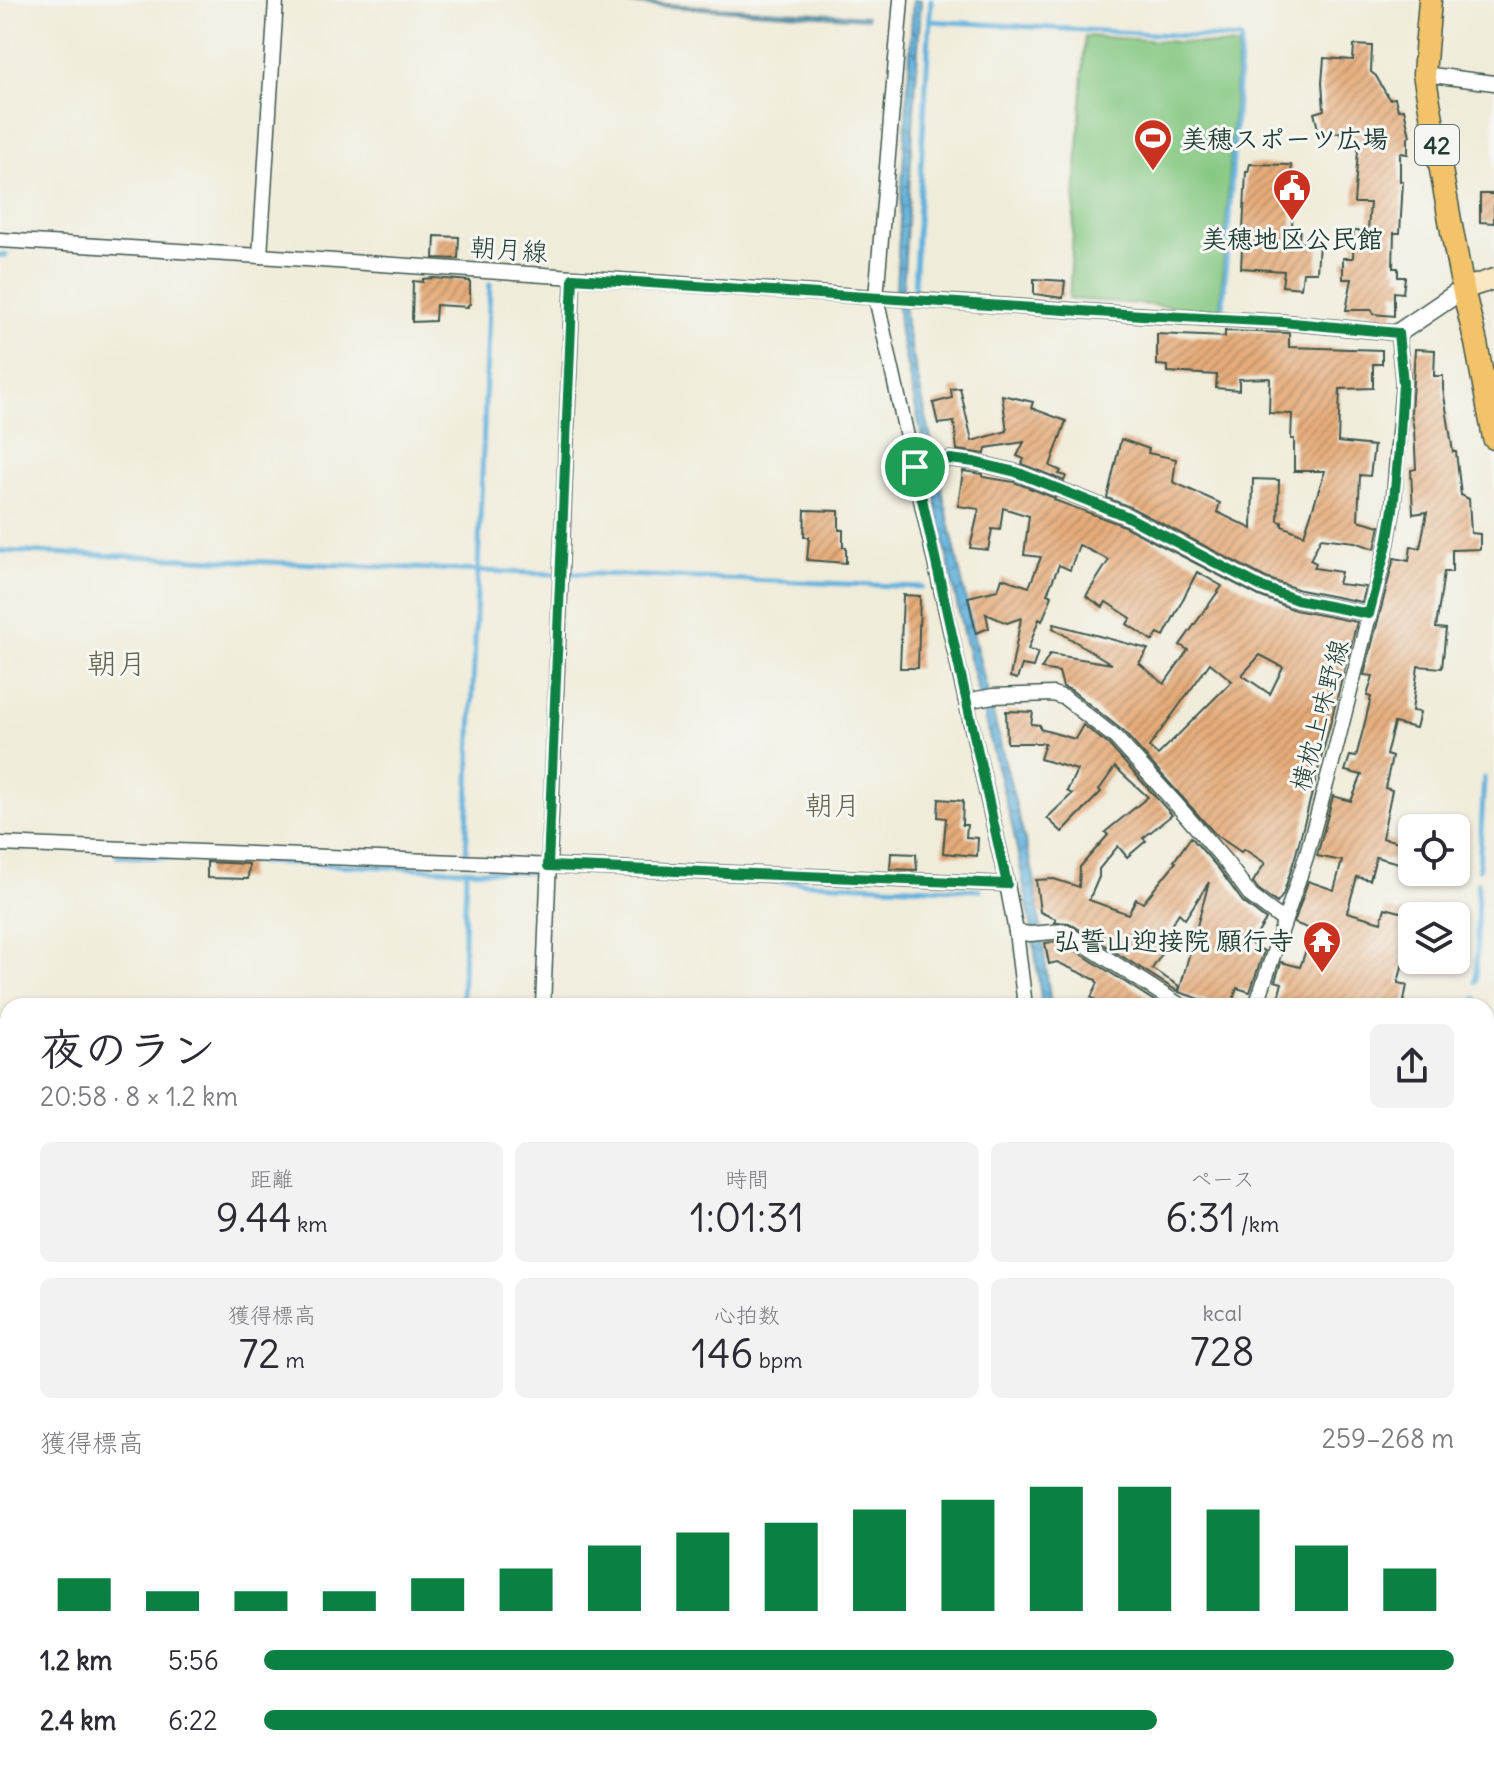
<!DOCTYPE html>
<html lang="ja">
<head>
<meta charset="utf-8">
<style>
	:root { --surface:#fff; --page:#f2f2f3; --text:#2b2b33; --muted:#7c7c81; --accent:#0b8043 }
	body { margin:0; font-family:Delius,"Klee One",sans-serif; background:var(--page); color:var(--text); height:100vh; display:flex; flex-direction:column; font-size:30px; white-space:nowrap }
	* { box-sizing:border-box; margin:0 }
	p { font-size:26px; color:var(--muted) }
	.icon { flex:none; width:44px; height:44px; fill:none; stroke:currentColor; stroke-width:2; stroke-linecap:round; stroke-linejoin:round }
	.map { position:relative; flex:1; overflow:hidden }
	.panel { position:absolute; left:0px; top:998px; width:1494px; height:768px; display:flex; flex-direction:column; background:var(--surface); border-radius:24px 24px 0 0; box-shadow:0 2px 6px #0004 }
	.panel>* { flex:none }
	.tools { position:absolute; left:1398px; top:814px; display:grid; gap:16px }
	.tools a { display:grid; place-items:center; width:72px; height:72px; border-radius:12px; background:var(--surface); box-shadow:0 2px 6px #0004; font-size:40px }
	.pin { position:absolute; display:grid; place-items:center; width:68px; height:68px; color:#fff; margin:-34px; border:4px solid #fff; border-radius:50%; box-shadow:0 2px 8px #0007 }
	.round { display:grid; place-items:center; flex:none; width:84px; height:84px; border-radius:12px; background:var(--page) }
	.overview { display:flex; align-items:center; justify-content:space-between; height:136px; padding:0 40px }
	h1 { font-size:44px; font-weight:600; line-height:60px }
	.metrics { display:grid; grid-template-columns:repeat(3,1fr); gap:12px; height:136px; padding:8px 40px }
	.metrics div { display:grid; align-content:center; border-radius:12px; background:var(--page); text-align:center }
	.metrics b { font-size:40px; font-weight:600 }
	.metrics small { font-size:22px; font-weight:400 }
	.metrics p { font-size:22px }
	.chart { height:224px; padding:16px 40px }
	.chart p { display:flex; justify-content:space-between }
	.chart svg { width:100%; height:144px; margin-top:8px; stroke:var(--accent); stroke-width:6 }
	ul { padding:0 40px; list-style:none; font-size:26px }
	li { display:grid; grid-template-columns:128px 96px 1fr; align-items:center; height:60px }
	li i { height:20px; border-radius:10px; background:var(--accent) }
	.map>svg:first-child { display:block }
	.garden { fill:#85c882; stroke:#52825b; stroke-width:2 }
	.water { fill:url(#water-waves); stroke:#407788; stroke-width:2 }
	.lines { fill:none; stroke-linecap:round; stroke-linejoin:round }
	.stream { stroke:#62b1dc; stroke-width:5 }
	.building { fill:url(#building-hatch); fill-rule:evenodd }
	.minor-casing { stroke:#3e574d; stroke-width:17 }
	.tertiary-casing { stroke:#3e574d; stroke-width:21 }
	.secondary-casing { stroke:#3e574d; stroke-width:23 }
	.primary-casing { stroke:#3e574d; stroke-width:25 }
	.minor { stroke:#fff; stroke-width:14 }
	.tertiary { stroke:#fff; stroke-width:18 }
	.secondary { stroke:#fae7c3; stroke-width:20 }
	.primary { stroke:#f2c36a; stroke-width:22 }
	.route-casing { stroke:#fff; stroke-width:16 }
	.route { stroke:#0b8043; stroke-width:10 }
	.labels { text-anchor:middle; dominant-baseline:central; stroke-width:6; stroke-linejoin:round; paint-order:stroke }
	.shield { fill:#f6f6f2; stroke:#60746d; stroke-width:2 }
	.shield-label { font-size:24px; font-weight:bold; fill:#1f3d34 }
	.poi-label { font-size:26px; font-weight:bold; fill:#1f3d34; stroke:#f6f6f2; text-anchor:start }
	.street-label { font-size:26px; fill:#1f3d34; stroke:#f6f6f2 }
	.neighbourhood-label { font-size:28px; fill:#65644c; stroke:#f6f6f2 }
	.quarter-label { font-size:30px; fill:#65644c; stroke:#f6f6f2 }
</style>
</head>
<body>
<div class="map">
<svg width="1494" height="1766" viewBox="0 0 1494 1766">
	<defs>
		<pattern id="water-waves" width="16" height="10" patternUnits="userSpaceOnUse" patternTransform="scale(2)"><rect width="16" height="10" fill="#62b1dc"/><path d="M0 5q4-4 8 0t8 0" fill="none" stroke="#5091b3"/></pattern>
		<pattern id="building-hatch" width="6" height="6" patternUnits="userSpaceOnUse" patternTransform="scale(2)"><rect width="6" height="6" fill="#e6ac7a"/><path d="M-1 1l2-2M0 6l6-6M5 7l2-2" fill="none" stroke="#ba8d65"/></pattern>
	</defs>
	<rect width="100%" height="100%" fill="#f6f6f2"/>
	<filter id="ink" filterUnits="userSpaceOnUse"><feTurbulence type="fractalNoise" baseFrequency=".0125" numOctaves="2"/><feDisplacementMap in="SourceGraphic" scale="16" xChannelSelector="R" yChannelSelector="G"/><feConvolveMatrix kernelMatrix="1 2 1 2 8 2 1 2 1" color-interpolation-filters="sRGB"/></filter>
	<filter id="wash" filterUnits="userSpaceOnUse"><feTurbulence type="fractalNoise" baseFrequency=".006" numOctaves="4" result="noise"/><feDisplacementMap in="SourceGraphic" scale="32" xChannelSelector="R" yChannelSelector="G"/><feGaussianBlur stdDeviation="1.8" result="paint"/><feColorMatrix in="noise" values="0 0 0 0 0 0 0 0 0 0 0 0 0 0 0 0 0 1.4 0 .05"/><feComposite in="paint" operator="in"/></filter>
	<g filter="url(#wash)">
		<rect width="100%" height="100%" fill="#f0ecda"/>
		<path class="garden" d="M1085 36 1238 46 1220 310 1069 299Z"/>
		<g class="water">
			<path d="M555 0H596L867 16V19Z"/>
			<path d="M913 0H921L903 288 906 324 976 646 1034 877 1051 1006H1042L1032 929 1013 829 965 642 900 333 896 287Z"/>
		</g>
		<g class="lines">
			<g class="stream">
				<path d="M930 21 1241 39 1223 305"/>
				<path d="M0 255H6"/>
				<path d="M914 288 931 0"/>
				<path d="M0 551 555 574"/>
				<path d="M570 573 922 587"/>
				<path d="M466 854 490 284"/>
				<path d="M117 856 253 861"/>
				<path d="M260 862 541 873"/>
				<path d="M1479 869 1484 778"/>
				<path d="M766 881 980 890"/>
				<path d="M1476 982 1478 883"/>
				<path d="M462 1006 466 872"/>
				<path d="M1475 1006 1476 999"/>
				<path d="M0 1117H8"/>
				<path d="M0 1173 8 1197"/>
				<path d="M1486 1555 1494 1556"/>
				<path d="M52 1766V1758"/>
				<path d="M1431 1766 1432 1758"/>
			</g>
		</g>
		<g id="blocks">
			<g class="building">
				<path d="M1354 45 1372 46 1371 72 1376 76 1389 99 1395 98 1398 110 1404 109 1410 136 1408 137V154L1400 153V181H1403L1400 233H1394L1393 268H1398V277H1405L1403 293 1394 292V316L1373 314 1372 310H1346L1352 279H1343V258H1353L1354 231H1368L1370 203H1354L1359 137 1350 139 1349 136 1341 137 1340 132 1320 136 1314 113 1324 110 1322 83 1324 58 1353 60Z"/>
				<path d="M1250 164 1291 165 1292 174H1294L1292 227H1300L1299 242 1319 244 1317 272H1303L1301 288 1282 286 1284 271 1241 268 1246 172H1248Z"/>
				<path d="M1480 194H1494V223L1480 222Z"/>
				<path d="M435 236 459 237 458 259 434 258Z"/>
				<path d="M433 278 470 281V304L468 305V307L436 305 435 321 412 322 413 281 423 282V279Z"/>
				<path d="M1034 279 1065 281 1063 298 1034 294Z"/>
				<path d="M1225 331 1289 333V347L1382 350V364H1373V388L1340 389 1338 442 1374 446 1370 476 1360 475 1358 520 1380 526 1375 549 1355 542 1321 538 1310 560 1316 563 1314 568 1341 572 1338 584 1366 587 1362 602 1300 590 1266 578 1130 507 1107 498 1121 439 1149 449 1148 453 1176 459 1173 482 1220 503 1217 512 1252 529 1253 479 1279 480 1278 521 1282 522V526L1304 535 1325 471H1294V439H1291L1292 414 1269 413 1270 378 1239 379V390L1216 388 1217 375 1168 372V366L1157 365V334L1225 337Z"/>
				<path d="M1415 349 1435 350 1434 376H1443V389L1453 452H1456L1461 495 1469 499 1471 533 1480 534V549L1452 550V572H1444L1436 628 1446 629 1442 668 1418 666 1412 711 1420 712 1416 728 1394 723 1386 755 1392 757 1385 788 1392 790 1382 838 1412 845 1410 866 1376 857 1370 880 1357 877 1347 912 1381 922 1385 908 1412 915V956L1405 954 1398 983 1407 985 1403 1006H1276L1282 983 1275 981 1281 962 1300 967 1313 930 1294 923 1308 881 1334 890 1342 861 1317 856 1333 796 1351 801 1362 775 1345 771 1350 756 1356 757 1366 718 1371 697 1367 696 1373 676 1364 675 1394 558 1409 561 1411 546 1420 548 1427 512 1413 514 1411 470 1416 469 1414 430 1411 413Z"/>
				<path d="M960 388 972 441 1007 431 1002 395 1033 402 1031 408 1066 421 1050 466 1061 471 1059 474 1066 476 1064 481 1022 464 1024 459 1017 456 1024 442 986 448 985 454 957 450 954 422 938 424 933 403 952 398 951 389Z"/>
				<path d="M963 471 983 474V477L1014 482 1055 498 1054 500 1122 525 1259 596 1295 610 1357 622 1296 854 1283 895 1277 903 1258 889 1253 882 1265 863 1244 849 1241 852 1216 835 1123 731 1071 690 1063 687 1059 672 1041 669 1050 654 1112 664 1053 628 1054 624 1148 649 1139 663 1164 684 1188 650 1180 645 1222 586 1197 572 1164 636 1158 633 1153 641 1127 624 1131 618 1106 602 1103 607 1086 596 1109 560 1079 545 1070 570 1059 565 1047 594 1052 596 1042 621 1039 619 1028 650 1038 652 1033 667 1022 665 1017 679 1010 677 1021 618 1007 623 986 614 989 628 976 633 968 597 998 590 1002 578 1029 587 1041 557 1024 555 1029 516 1003 508 1000 530 992 529 988 550 970 548 979 509 958 506ZM1260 655 1283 667 1270 694 1242 675ZM1210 663 1232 681 1158 755 1149 747Z"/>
				<path d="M805 510 839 511V530H843V547H846V563L807 560 809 537H804Z"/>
				<path d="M903 595 920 596 918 668H900Z"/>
				<path d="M1006 711 1033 712 1031 724 1040 725V729L1075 739 1083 725 1109 745 1172 815 1143 838 1146 841 1127 857 1118 846 1099 869V877L1089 900 1128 914 1136 899 1143 903 1176 862 1174 861 1191 837 1218 868 1243 902 1266 920 1251 944 1264 951 1250 992 1237 988 1231 1006H1221L1179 992 1209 882 1185 919 1179 913 1162 939 1169 943 1152 969 1179 986 1177 991 1069 923 1055 922 1056 919 1040 912 1036 880 1054 879 1079 887 1080 867 1108 835 1105 832 1148 797 1115 767 1099 790 1101 792 1062 832 1047 818 1072 794 1067 791 1077 770 1040 759 1045 743H1007Z"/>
				<path d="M939 799 963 801 962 825H967L966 837 978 838 977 856 943 853 946 818 938 817Z"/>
				<path d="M891 853 916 854 917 870 890 869Z"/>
				<path d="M207 862 249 864 248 879 207 878Z"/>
				<path d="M1061 941 1162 1006H1106L1091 997 1098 983 1096 981V980L1057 962 1049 964 1045 943Z"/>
			</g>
		</g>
	</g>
	<g filter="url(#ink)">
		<use href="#blocks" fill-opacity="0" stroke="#3e574d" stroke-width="2"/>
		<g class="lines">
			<defs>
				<g id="minor">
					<path d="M901 0 876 298 1007 884 1016 932 1025 1006"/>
					<path d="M1424 74 1494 83"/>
					<path d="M0 240 260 256 1142 315 1283 322 1398 333 1403 383 1393 509 1387 544 1334 755 1306 857 1256 1006"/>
					<path d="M260 256 276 0"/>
					<path d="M915 467 950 459 974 462 1016 472 1126 516 1262 587 1297 600 1369 614"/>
					<path d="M966 701 993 696 1053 694 1065 698 1116 738 1177 805 1226 862 1251 896 1284 921"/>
					<path d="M0 844 1007 884"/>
					<path d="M1016 932 1030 934 1064 931 1181 1006"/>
					<path d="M543 1006 573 278"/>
					<path d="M0 1242 8 1273"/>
					<path d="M0 1485 8 1479"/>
					<path d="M1486 1545H1494"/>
					<path d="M1144 1758V1766"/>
					<path d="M32 1766 33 1758"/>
					<path d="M526 1766V1758"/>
					<path d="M1074 1766V1758"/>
				</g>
				<path id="tertiary" d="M1398 333 1463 289"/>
				<path id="secondary" d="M1463 289 1494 279"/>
				<g id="primary">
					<path d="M1430 0 1424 74 1451 226 1463 289 1476 343 1494 438"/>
					<path d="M1486 1118 1494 1036"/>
					<path d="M1402 1766 1403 1758"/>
				</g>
			</defs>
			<use href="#minor" class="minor-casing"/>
			<use href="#tertiary" class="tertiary-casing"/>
			<use href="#secondary" class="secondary-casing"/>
			<use href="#primary" class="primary-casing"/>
			<use href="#minor" class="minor"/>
			<use href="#tertiary" class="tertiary"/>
			<use href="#secondary" class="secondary"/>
			<use href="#primary" class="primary"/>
		</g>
	</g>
	<g class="lines" filter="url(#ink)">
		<defs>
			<path id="route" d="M573 278 1142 315 1283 322 1398 333 1403 383 1399 450 1393 509 1387 544 1369 614 1297 600 1262 587 1126 516 1016 472 974 462 950 459 915 467 1007 884 548 866Z"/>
		</defs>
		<use href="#route" class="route-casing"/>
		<use href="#route" class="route"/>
	</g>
	<defs>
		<symbol id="stadium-pin" viewBox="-11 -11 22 30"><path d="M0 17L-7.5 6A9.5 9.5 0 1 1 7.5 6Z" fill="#c8321e" stroke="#f6f6f2"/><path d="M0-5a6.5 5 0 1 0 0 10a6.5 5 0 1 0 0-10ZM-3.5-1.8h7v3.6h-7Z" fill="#fff"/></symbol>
		<symbol id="civic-pin" viewBox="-11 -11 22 30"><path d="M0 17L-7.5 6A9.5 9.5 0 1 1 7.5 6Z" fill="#c8321e" stroke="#f6f6f2"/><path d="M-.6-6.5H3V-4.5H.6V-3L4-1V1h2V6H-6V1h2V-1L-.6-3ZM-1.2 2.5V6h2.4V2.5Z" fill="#fff"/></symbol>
		<symbol id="temple-pin" viewBox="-11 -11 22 30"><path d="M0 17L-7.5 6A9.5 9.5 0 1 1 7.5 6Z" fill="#c8321e" stroke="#f6f6f2"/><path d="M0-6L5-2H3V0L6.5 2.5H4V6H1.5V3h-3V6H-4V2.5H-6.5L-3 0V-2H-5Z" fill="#fff"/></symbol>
	</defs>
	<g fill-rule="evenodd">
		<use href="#stadium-pin" x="1131" y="116" width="44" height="60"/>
		<use href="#civic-pin" x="1270" y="166" width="44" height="60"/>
		<use href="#temple-pin" x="1300" y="918" width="44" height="60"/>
	</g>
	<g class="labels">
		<rect class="shield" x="1415" y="125" width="44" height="40" rx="6"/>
		<g class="shield-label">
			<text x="1437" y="145">42</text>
		</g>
		<g class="poi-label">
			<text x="1181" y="138">美穂スポーツ広場</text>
			<text x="1292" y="238" text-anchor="middle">美穂地区公民館</text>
			<text x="1294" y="940" text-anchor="end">弘誓山迎接院 願行寺</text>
		</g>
		<g class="street-label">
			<text transform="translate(509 249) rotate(4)">朝月線</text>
			<text transform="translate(1319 715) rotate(-75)">横枕上味野線</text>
		</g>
		<g class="neighbourhood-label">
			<text x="833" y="805">朝月</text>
		</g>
		<g class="quarter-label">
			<text x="117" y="663">朝月</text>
		</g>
	</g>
</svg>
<div class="tools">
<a><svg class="icon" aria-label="locate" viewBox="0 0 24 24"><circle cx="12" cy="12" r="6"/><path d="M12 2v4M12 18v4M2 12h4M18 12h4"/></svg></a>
<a><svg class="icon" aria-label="layers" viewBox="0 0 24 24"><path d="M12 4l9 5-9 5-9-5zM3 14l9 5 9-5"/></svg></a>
</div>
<div class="pin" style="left:915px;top:467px;background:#1e9e55"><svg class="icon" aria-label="arrive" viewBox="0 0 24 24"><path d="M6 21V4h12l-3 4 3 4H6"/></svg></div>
<section class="panel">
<div class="overview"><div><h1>夜のラン</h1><p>20:58 · 8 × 1.2 km</p></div><a class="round"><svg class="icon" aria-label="share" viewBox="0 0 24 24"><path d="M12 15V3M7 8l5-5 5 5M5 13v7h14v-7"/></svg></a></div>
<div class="metrics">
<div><p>距離</p><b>9.44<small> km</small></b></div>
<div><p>時間</p><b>1:01:31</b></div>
<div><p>ペース</p><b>6:31<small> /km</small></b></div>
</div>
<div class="metrics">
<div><p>獲得標高</p><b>72<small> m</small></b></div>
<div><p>心拍数</p><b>146<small> bpm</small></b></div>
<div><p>kcal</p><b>728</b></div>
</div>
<div class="chart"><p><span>獲得標高</span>259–268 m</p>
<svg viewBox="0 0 160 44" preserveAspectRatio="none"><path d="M5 44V34M15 44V38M25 44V38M35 44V38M45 44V34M55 44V31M65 44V24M75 44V20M85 44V17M95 44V13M105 44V10M115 44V6M125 44V6M135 44V13M145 44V24M155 44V31"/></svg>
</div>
<ul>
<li><b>1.2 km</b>5:56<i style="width:100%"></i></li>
<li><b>2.4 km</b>6:22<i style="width:75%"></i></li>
</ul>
</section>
</div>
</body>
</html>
